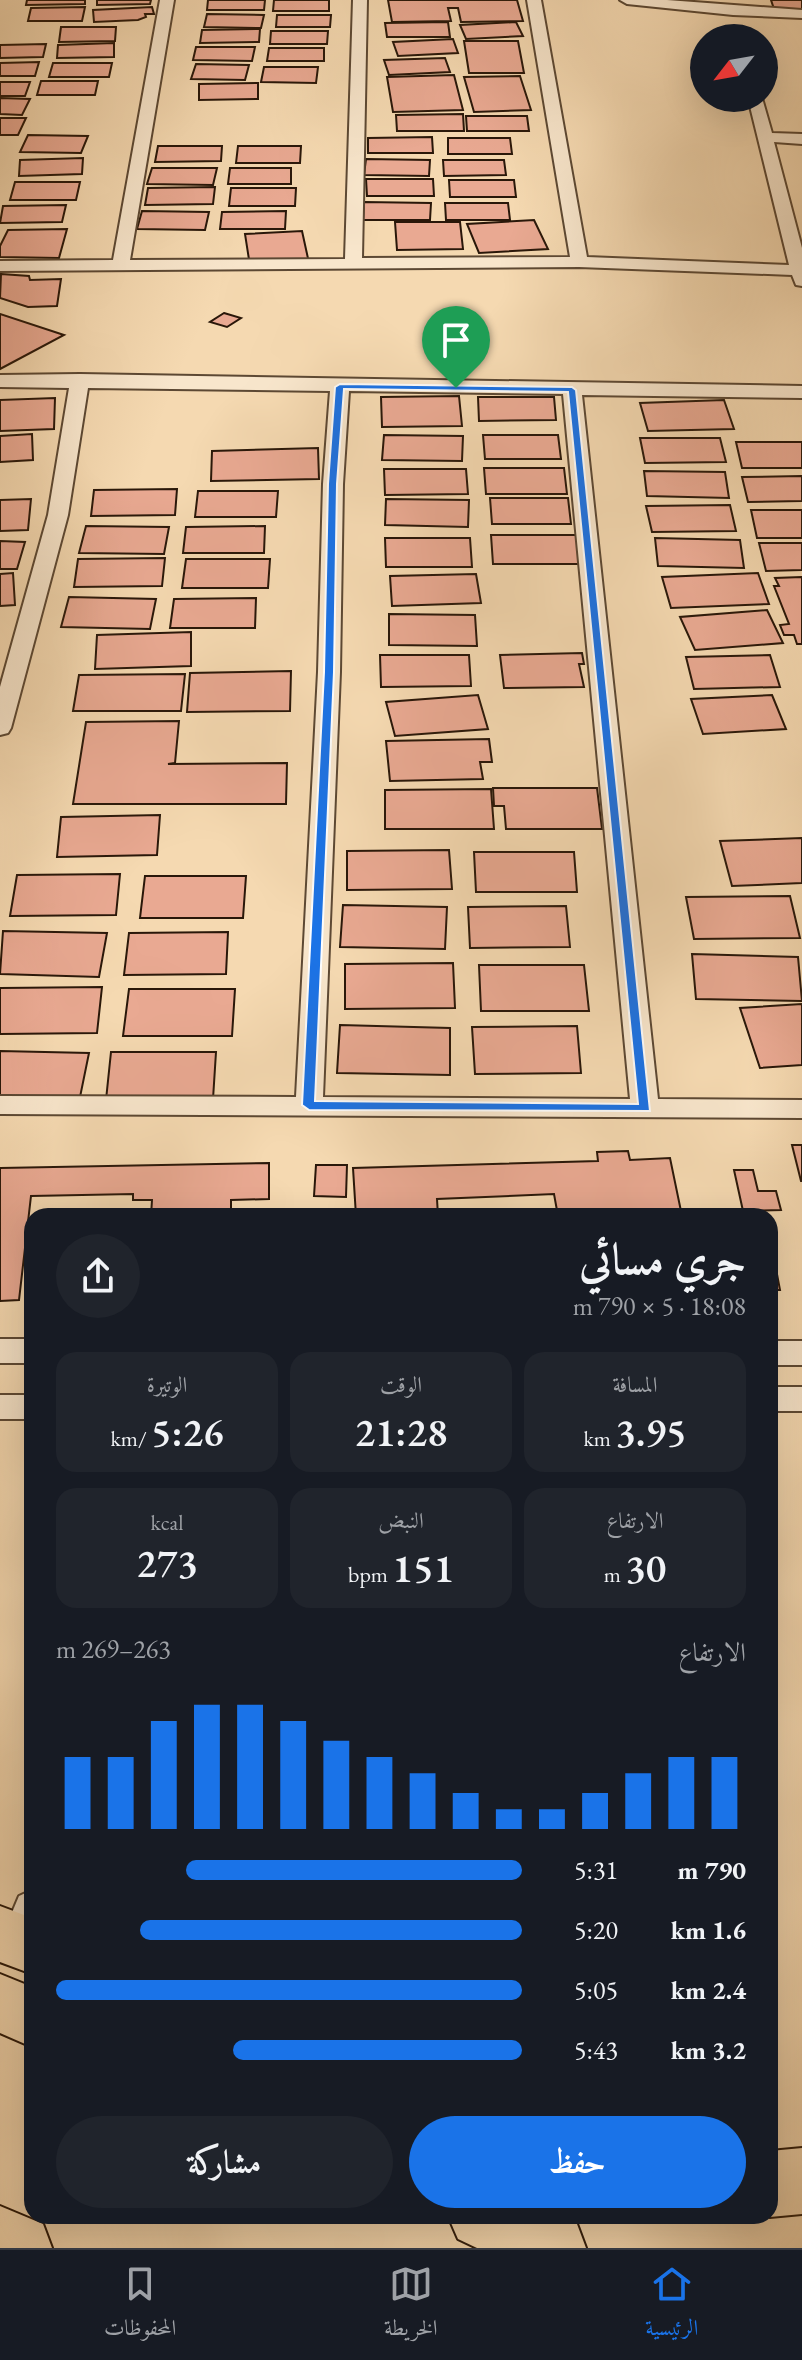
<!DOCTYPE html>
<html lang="ar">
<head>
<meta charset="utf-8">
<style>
	:root { --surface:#171b24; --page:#20242c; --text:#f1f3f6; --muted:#9ea1a6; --line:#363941; --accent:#1a73e8 }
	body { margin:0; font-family:"EB Garamond",Amiri,serif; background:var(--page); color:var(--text); direction:rtl; height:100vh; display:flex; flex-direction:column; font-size:30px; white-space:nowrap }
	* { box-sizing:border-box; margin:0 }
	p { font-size:26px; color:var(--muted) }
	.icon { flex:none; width:44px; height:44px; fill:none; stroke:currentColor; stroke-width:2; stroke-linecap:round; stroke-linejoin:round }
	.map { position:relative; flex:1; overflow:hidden; direction:ltr }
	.sheet { position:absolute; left:24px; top:1208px; width:754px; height:1016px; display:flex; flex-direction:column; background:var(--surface); border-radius:24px; box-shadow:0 8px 32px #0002; direction:rtl }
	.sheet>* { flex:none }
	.needle { width:52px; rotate:239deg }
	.buttons { position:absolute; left:690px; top:24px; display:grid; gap:16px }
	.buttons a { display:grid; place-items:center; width:88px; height:88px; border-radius:50%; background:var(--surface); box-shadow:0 8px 32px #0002; font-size:40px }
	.pin { position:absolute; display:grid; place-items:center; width:68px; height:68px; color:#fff; margin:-82px -34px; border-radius:50% 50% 50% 0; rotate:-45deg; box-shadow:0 0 8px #0007 }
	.pin .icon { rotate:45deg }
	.round { display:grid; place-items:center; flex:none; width:84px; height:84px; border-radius:42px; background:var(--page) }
	.summary { display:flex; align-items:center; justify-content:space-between; height:136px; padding:0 32px }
	h1 { font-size:44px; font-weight:600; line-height:60px }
	.stats { display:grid; grid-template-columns:repeat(3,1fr); gap:12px; height:136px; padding:8px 32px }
	.stats div { display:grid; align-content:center; border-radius:20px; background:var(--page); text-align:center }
	.stats b { font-size:40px; font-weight:600 }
	.stats small { font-size:22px; font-weight:400 }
	.stats p { font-size:22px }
	.chart { height:224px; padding:16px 32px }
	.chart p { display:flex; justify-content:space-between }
	.chart svg { width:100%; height:144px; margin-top:8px; stroke:var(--accent); stroke-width:6 }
	.primary-button { display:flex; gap:16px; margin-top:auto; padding:16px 32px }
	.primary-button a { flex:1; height:92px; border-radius:48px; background:var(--accent); color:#fff; font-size:32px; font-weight:600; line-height:92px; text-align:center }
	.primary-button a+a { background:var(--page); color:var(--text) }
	ul { padding:0 32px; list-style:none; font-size:26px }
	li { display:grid; grid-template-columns:128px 96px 1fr; align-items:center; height:60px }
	li i { height:20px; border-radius:10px; background:var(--accent) }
	.tabs { display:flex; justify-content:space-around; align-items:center; height:112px; border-top:2px solid var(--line); background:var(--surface); font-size:22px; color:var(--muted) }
	.tabs a { display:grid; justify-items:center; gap:4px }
	.tabs .selected { color:var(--accent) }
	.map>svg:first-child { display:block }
	.building { fill:#e9a992; stroke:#291709; stroke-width:2 }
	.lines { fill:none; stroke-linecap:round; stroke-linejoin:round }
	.street-casing { stroke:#5c4833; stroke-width:4 }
	.primary-casing { stroke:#291709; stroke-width:4 }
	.highway-casing { stroke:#291709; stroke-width:4 }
	.street { fill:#f8e6cc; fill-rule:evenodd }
	.primary { fill:#f5d9b1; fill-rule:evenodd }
	.highway { fill:#f5d9b1; fill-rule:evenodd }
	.route { fill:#1a73e8; stroke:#fff; stroke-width:2; fill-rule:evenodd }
</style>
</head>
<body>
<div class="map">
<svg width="802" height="2248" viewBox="0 0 802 2248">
	<rect width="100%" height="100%" fill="#f5d9b1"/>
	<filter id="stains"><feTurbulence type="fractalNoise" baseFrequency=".0025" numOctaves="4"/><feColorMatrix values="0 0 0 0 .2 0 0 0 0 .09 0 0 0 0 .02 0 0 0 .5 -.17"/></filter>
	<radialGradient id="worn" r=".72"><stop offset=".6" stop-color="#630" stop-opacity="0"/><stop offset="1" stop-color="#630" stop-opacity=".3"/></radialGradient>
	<g class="building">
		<path d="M27 0H85V4L26 5Z"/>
		<path d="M97 0H151L150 4 97 5Z"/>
		<path d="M208 0H265L264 10H207Z"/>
		<path d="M274 0H329V11H273Z"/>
		<path d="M388 0H517L523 21 461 22 458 8H448L451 21 392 22Z"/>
		<path d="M771 0H802V9H774Z"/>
		<path d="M85 7 82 21H28L31 8Z"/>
		<path d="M152 7 154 14H145L146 17 138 20 94 22 93 10Z"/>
		<path d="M207 14 264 15 261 28 204 27Z"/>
		<path d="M277 15H331L330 27H276Z"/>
		<path d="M448 22 450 37H387L385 23Z"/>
		<path d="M516 22 523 36 466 39 460 25Z"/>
		<path d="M61 27H116L115 41 59 42Z"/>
		<path d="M260 29 259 42 200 43 202 30Z"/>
		<path d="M271 31H328L327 44H270Z"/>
		<path d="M453 39 458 53 398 56 393 42Z"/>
		<path d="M464 41H518L524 73H469Z"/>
		<path d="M114 43V57L57 58 58 45Z"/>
		<path d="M46 44 43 57 0 58V45Z"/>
		<path d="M196 47H255L252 61 193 60Z"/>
		<path d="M269 48H324V61H267Z"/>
		<path d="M445 58 450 72 389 75 384 60Z"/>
		<path d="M39 62 35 76H0V63Z"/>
		<path d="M53 63H112L109 77H49Z"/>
		<path d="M196 64 249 65 245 80 191 79Z"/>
		<path d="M264 67H318L316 83 261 82Z"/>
		<path d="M454 75 463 110 393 112 387 77Z"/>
		<path d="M520 76 531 110 474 112 464 77Z"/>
		<path d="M41 81H98L95 95H37Z"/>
		<path d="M0 82H30L25 96H0Z"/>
		<path d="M258 83V99L199 100V84Z"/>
		<path d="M0 98 30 99 22 115 0 114Z"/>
		<path d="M463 114 464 131H397L396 115Z"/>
		<path d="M466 116H527L529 131H467Z"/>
		<path d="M0 118H26L18 135H0Z"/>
		<path d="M28 135 88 136 81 153 20 152Z"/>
		<path d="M432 137 433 153H368V138Z"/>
		<path d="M448 138H510L512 154H448Z"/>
		<path d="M158 146H222L221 161 155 162Z"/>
		<path d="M238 146H301L300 163H236Z"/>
		<path d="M83 158 82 174 19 176 20 160Z"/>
		<path d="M366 159 430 160 429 176 364 175Z"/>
		<path d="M443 160H504L506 175 444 176Z"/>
		<path d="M152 168H217L213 185 147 184Z"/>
		<path d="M230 168H291V184H228Z"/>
		<path d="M366 179H433L434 196H367Z"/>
		<path d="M449 180H514L516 197H450Z"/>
		<path d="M15 182H80L76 200H10Z"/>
		<path d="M215 187 213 204 145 205 148 188Z"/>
		<path d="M231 188H296L295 206H229Z"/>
		<path d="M364 202 431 203 430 220H363Z"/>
		<path d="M445 203H508L510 220H446Z"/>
		<path d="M66 205 62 222 0 223 3 206Z"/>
		<path d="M142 211 209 212 205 230 137 229Z"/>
		<path d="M286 211 285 229H220L222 212Z"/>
		<path d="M534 220 548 249 479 253 467 224Z"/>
		<path d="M395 222H460L463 249 397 250Z"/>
		<path d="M67 229 59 258 0 257V246L8 230Z"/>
		<path d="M302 231 309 263 250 266 245 234Z"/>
		<path d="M1 274 29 276 30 280 61 279 57 306 28 307 0 298Z"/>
		<path d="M224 313 241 318 227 327 210 322Z"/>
		<path d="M0 314 64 335 0 369Z"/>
		<path d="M459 396 462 426 382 427 381 397Z"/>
		<path d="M478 397H554L556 420 479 421Z"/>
		<path d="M55 398 54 429 0 431V400Z"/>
		<path d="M724 400 734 429 648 431 640 403Z"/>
		<path d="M32 434 33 460 0 462V436Z"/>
		<path d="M384 435 463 436 462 461 382 460Z"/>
		<path d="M483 435H558L561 459H485Z"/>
		<path d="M640 438H720L726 462 645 463Z"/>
		<path d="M736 442H802V468H742Z"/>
		<path d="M318 448 319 479 211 481 212 451Z"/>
		<path d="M484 468H564L567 494H486Z"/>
		<path d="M384 469H466L468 494 385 495Z"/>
		<path d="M644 471 725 472 729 498 647 496Z"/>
		<path d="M802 476V501L748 502 742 477Z"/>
		<path d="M177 489 175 515 91 516 94 490Z"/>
		<path d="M198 491H278L276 517H195Z"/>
		<path d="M490 498H568L571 524H492Z"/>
		<path d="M31 499 28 530 0 531V500Z"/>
		<path d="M386 499 469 500 468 527 385 525Z"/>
		<path d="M730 505 736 531 652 532 646 506Z"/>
		<path d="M751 510H802V538H757Z"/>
		<path d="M86 526 169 527 164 554 79 553Z"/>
		<path d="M265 526 264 553H183L186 527Z"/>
		<path d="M491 535H577L580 564H493Z"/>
		<path d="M385 538H470L472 567H386Z"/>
		<path d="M655 538 740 540 744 568 658 566Z"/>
		<path d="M0 541 25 542 17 569H0Z"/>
		<path d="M759 543H802V570L766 571Z"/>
		<path d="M165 558 162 586 74 587 78 559Z"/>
		<path d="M186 559H270L268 588H182Z"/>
		<path d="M13 573 15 605 0 606V574Z"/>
		<path d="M758 573 769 604 671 608 662 577Z"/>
		<path d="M476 574 481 603 392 606 390 576Z"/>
		<path d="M802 577V644H797L794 635H784L780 625 789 624 774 586H779L775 578Z"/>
		<path d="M69 597 156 599 150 629 61 627Z"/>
		<path d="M256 598 255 628H170L174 599Z"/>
		<path d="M767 610 783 643 695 650 680 617Z"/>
		<path d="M389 614 475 615 477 646 389 645Z"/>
		<path d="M191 632V666L95 669 97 635Z"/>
		<path d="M582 653 584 664H579L584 687 504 688 500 655Z"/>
		<path d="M380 655H469L471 686 381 687Z"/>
		<path d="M770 655 780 687 694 689 686 657Z"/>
		<path d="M291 671 290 711 187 712 190 673Z"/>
		<path d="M185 674 181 711H73L79 675Z"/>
		<path d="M478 695 488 729 395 736 386 702Z"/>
		<path d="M772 695 786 729 703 734 691 699Z"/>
		<path d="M179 721 175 763 168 764 287 763 286 804H73L86 722Z"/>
		<path d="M489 739 492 762H480L483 779 390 781 386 741Z"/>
		<path d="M493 788H597L602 829H506L504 806H494Z"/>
		<path d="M491 789 494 829H385V790Z"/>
		<path d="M160 815 157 855 57 857 61 817Z"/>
		<path d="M802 838V883L732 886 720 841Z"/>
		<path d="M449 850 452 889 347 890V851Z"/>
		<path d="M474 852H574L577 892H476Z"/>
		<path d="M120 874 116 915 10 916 17 875Z"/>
		<path d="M145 876H246L243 918H140Z"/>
		<path d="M790 896 800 938 694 939 686 897Z"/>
		<path d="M343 905 447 907 445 949 340 947Z"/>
		<path d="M566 906 570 947 470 948 468 907Z"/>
		<path d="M3 931 107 933 99 977 0 974Z"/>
		<path d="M228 932 226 974 124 975 129 933Z"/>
		<path d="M692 954 798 957 802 1001 696 999Z"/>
		<path d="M453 963 455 1008 345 1009V964Z"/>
		<path d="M479 965H584L589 1011H481Z"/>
		<path d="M102 987 97 1033 0 1034V988Z"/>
		<path d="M129 989H235L232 1036H123Z"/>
		<path d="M802 1004V1065L760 1068 740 1008Z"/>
		<path d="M340 1025 450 1028V1075L337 1073Z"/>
		<path d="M577 1026 581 1073 475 1074 472 1027Z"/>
		<path d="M0 1051 89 1053 79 1102 0 1100Z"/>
		<path d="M111 1052H216L213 1099 106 1100Z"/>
		<path d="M792 1145H802V1181H801Z"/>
		<path d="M628 1151 630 1160 670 1158 682 1216H558L554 1194 437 1199 438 1216H356L353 1168 598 1161 597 1152Z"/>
		<path d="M269 1163V1199L231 1200V1216H151L152 1200H133V1194L31 1196 19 1300 0 1301V1168Z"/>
		<path d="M316 1165H347L346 1197 314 1196Z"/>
		<path d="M734 1170H753L758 1191H776L781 1210 743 1211Z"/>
		<path d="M770 1253H773L780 1290H770Z"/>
	</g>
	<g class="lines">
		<defs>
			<g id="street">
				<path d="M160 0H174L130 260 345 259 353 0H367L362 258 570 257 527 0H541L587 257 789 265 748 98H762L772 133 802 134V144L774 142 802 248V286L796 285 792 275 579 267 0 271V261L113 260Z"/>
				<path d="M620 0H667L802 10V18L733 15 627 4Z"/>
				<path d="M80 374 802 386V398L582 395 658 1099 802 1100V1118L0 1114V1096L296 1097 318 672 323 484 330 391 88 388 68 515 11 728 8 733 0 735V687L48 515 69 388 0 387V375ZM349 391 563 394 630 1099 323 1097 340 672 343 484Z"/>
				<rect x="0" y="1339" width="32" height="24"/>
				<rect x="770" y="1341" width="32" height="24"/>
				<rect x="770" y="1387" width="32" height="24"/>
				<rect x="0" y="1395" width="32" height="24"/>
				<path d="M32 1890V1954L19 1959 5 1954 0 1941 19 1896Z"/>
			</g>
			<g id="primary">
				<path d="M0 1974 32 1987V2047L0 2033Z"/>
				<path d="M0 2206 43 2224 52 2248H0Z"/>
				<path d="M448 2216H557L577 2224 586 2248H477L458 2239Z"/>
			</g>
			<g id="highway">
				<path d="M0 1906 32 1918V1974L0 1962Z"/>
				<path d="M802 2148V2214L770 2217 769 2216 770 2151Z"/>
			</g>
		</defs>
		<use href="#street" class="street-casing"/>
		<use href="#primary" class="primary-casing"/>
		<use href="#highway" class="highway-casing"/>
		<use href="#street" class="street"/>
		<use href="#primary" class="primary"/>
		<use href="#highway" class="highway"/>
	</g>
	<path class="route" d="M340 384 572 387 576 390 650 1111 309 1110 302 1105 324 672 328 484 335 387ZM344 389 568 392 638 1104 315 1101 334 672 337 484Z"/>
	<rect width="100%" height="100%" filter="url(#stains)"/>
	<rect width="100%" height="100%" fill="url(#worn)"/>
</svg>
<div class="buttons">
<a><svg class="needle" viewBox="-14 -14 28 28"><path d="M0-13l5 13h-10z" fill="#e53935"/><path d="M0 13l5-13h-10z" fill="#9ea1a6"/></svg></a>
</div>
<div class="pin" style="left:456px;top:388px;background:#1e9e55"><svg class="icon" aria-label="arrive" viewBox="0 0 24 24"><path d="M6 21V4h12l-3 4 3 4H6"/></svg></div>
<section class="sheet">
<div class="summary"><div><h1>جري مسائي</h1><p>18:08 · 5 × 790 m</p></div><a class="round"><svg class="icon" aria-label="share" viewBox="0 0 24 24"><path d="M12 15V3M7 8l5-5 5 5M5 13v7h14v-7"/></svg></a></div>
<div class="stats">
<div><p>المسافة</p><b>3.95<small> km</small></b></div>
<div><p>الوقت</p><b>21:28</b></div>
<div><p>الوتيرة</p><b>5:26<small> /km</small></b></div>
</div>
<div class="stats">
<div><p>الارتفاع</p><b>30<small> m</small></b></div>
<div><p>النبض</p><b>151<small> bpm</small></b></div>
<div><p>kcal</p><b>273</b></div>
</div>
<div class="chart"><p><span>الارتفاع</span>263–269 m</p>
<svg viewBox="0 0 160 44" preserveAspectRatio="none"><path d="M5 44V22M15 44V22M25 44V11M35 44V6M45 44V6M55 44V11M65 44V17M75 44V22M85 44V27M95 44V33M105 44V38M115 44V38M125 44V33M135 44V27M145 44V22M155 44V22"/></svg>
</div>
<ul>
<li><b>790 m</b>5:31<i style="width:72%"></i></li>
<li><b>1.6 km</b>5:20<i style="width:82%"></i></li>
<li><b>2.4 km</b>5:05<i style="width:100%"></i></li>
<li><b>3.2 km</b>5:43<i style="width:62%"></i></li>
</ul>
<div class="primary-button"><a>حفظ</a><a>مشاركة</a></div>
</section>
</div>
<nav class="tabs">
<a class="selected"><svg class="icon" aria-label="home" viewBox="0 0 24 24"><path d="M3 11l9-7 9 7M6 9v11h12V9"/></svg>الرئيسية</a>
<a><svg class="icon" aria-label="map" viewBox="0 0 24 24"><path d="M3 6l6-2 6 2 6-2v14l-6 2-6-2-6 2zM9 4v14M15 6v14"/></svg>الخريطة</a>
<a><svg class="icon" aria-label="saved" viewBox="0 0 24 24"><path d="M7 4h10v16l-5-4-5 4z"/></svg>المحفوظات</a>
</nav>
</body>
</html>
